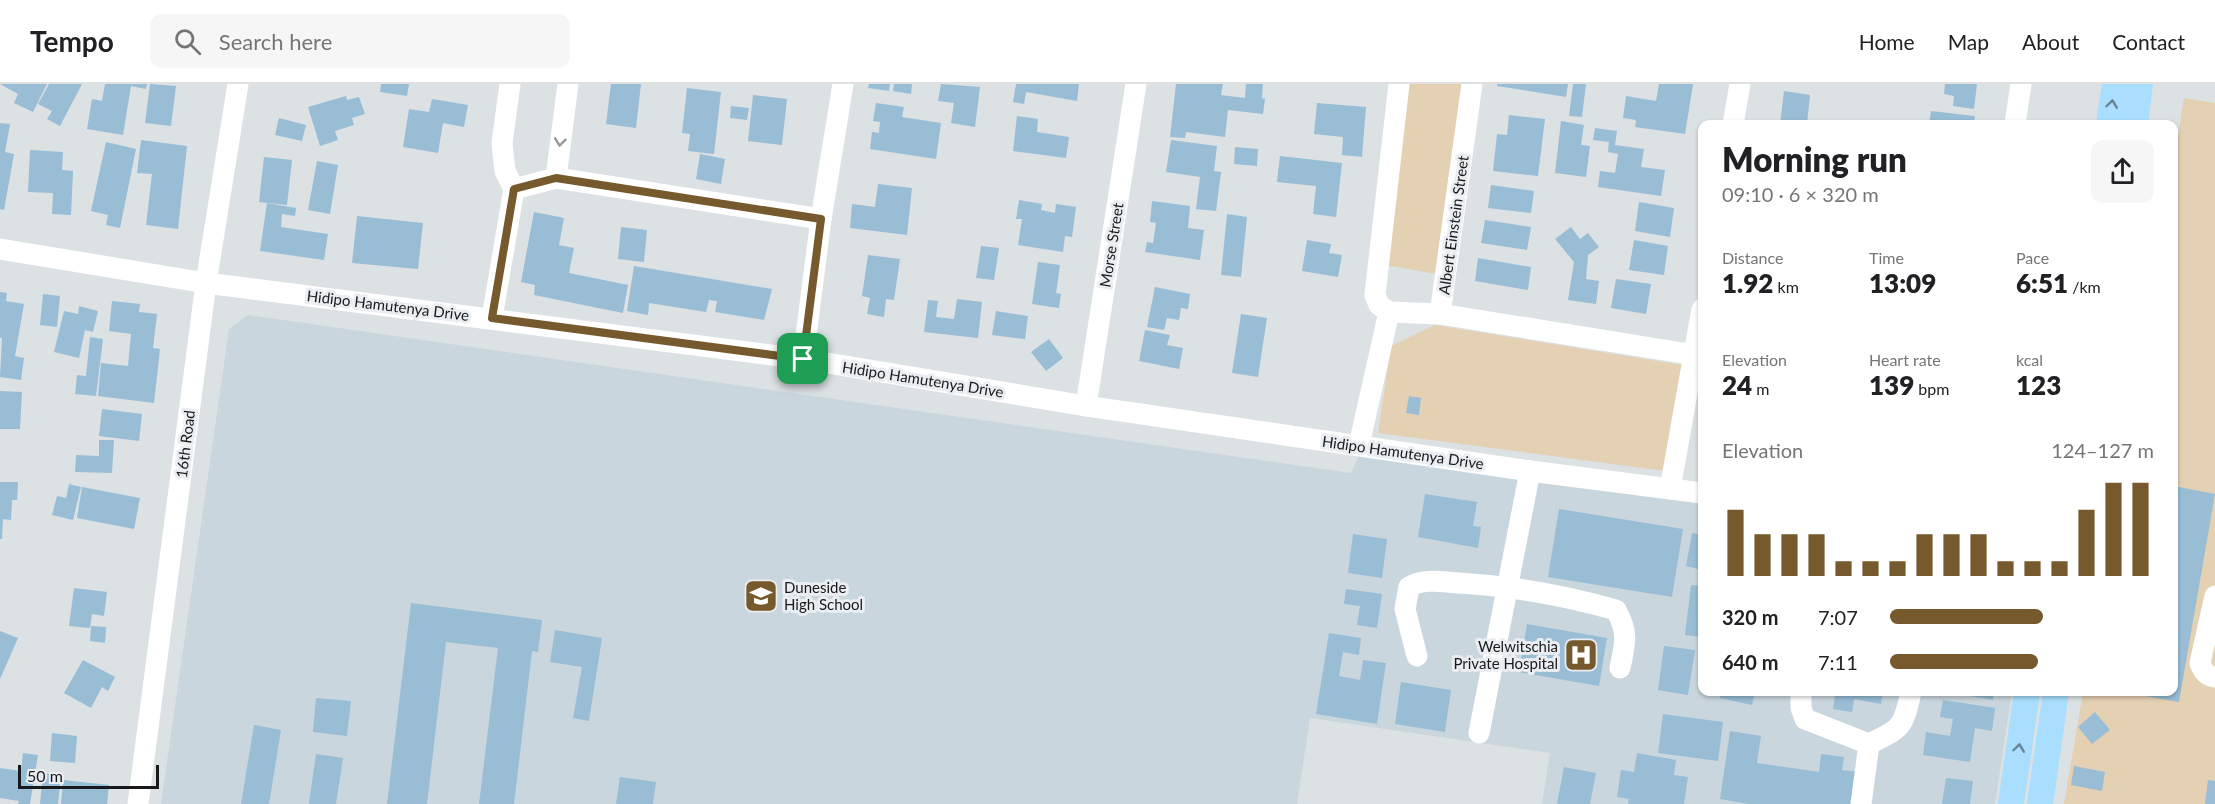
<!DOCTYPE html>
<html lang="en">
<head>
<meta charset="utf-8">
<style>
	:root { --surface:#fff; --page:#f6f6f6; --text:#202124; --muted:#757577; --line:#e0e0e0; --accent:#765a2d }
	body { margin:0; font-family:Lato,sans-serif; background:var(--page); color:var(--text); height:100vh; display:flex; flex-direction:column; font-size:22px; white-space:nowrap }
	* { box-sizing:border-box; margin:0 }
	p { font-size:20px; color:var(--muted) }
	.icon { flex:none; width:33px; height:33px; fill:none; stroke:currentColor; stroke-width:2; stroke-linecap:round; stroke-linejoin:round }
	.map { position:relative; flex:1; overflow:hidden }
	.side { position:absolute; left:1698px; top:36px; width:480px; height:576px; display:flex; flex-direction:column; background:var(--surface); border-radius:12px; box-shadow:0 2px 4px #0004 }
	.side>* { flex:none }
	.scale { position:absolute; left:18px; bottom:15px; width:141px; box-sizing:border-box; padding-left:6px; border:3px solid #18191a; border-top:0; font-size:16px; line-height:21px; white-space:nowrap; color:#18191a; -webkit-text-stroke:4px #eaeef2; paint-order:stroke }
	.pin { position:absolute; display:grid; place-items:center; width:51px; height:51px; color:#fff; margin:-26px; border-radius:12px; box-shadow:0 3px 9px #0006 }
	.round { display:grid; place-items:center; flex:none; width:63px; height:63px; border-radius:12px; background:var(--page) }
	.overview { display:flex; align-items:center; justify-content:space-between; height:102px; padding:0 24px }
	h1 { font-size:33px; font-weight:800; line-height:45px }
	.stats { display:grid; grid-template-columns:repeat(3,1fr); gap:9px; height:102px; padding:6px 24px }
	.stats div { display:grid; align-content:center }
	.stats b { font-size:26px; font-weight:800 }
	.stats small { font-size:16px; font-weight:400 }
	.stats p { font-size:16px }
	.chart { height:168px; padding:12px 24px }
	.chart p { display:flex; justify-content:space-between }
	.chart svg { width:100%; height:108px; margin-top:6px; stroke:var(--accent); stroke-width:6 }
	ul { padding:0 24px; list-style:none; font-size:20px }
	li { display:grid; grid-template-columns:96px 72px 1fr; align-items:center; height:45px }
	li i { height:15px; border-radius:8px; background:var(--accent) }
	header { display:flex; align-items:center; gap:36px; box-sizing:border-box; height:84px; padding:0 30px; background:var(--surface); border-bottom:2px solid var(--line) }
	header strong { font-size:28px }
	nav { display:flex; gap:33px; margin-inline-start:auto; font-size:21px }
	.search { width:420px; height:54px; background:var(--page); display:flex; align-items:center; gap:15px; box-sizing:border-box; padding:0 21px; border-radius:12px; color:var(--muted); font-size:22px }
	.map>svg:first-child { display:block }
	.built { fill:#cad6dd }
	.green { fill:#e4d0b2 }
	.building { fill:#98bdd5 }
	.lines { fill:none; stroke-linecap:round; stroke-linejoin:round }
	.minor { stroke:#fff; stroke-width:21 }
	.major { stroke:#a9defe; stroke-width:26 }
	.oneway { stroke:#688597 }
	.oneway2 { stroke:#979898 }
	.route-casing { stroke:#fff; stroke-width:12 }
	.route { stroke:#765a2d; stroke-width:8 }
	.labels { text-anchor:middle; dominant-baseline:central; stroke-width:6; stroke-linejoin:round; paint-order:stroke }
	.street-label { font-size:15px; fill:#18191a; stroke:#eaeef2 }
	.poi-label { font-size:15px; fill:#18191a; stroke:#eaeef2; text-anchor:start }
</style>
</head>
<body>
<header>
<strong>Tempo</strong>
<div class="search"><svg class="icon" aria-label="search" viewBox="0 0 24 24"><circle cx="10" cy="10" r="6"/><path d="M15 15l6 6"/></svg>Search here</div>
<nav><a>Home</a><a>Map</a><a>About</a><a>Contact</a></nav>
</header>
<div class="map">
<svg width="2215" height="720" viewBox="0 0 2215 720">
	<rect width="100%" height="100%" fill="#dce1e4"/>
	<path class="built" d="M248 231 1351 389 1366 356 1702 406V608H2012L1995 720H1542L1550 669 1310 634 1297 720H161L229 245Z"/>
	<g class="green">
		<path d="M1409 0H1462L1437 190 1385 181Z"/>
		<path d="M2184 14 2215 19V720H2064L2083 608H2174V77Z"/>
		<path d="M1435 241 1682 281 1665 387 1378 349 1391 262Z"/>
	</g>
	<g class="building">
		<path d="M0 0H47L33 28 14 19 18 10Z"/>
		<path d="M49 0H82L60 42 47 35 52 27 38 20Z"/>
		<path d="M105 0H147L146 5 131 2 123 51 87 45 92 15 102 17Z"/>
		<path d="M150 0 176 2 171 42 145 39Z"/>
		<path d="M381 0H409L407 12 380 8Z"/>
		<path d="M611 0H641L636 44 606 40Z"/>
		<path d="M869 0H890L889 7 868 4Z"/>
		<path d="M894 0H912L911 10 893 7Z"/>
		<path d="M941 0 980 3 975 43 951 39 954 19 938 17Z"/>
		<path d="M1016 0H1079L1077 17 1026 8 1024 20 1013 18Z"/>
		<path d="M1176 0H1223L1221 11 1245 14 1246 0H1263L1262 14 1265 15 1263 30 1228 26 1225 53 1186 48 1185 54 1170 53Z"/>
		<path d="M1497 0H1568L1566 13 1497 2Z"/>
		<path d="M1573 0H1586L1582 33 1569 32Z"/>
		<path d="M1659 0H1693L1685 50 1635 43 1636 36 1623 34 1626 12 1656 17Z"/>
		<path d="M1945 0H1977L1974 25 1953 22 1954 12 1944 10Z"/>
		<path d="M687 4 721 8 714 70 688 67 690 50 682 49Z"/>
		<path d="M1784 7 1810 11 1807 40H1780Z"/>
		<path d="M753 11 787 15 782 61 748 57Z"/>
		<path d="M346 12 347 16 359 13 365 30 352 34 354 41 335 47 338 56 320 62 308 23Z"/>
		<path d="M432 15 468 21 464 43 443 39 438 69 403 63 409 25 429 28Z"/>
		<path d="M876 19 904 23 902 33 941 39 936 75 870 65 872 48 879 49 880 38 873 37Z"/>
		<path d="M1317 19 1366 23 1362 73 1342 71 1343 53 1314 50Z"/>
		<path d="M731 22 749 24 747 36 730 34Z"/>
		<path d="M1931 27 1975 32 1974 40H1929Z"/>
		<path d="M1509 31 1545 35 1538 92 1493 87 1497 50 1507 51Z"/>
		<path d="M1017 32 1038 35 1037 48 1069 53 1066 74 1013 67Z"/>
		<path d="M279 34 306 41 302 57 275 51Z"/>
		<path d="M1561 37 1584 41 1581 61 1590 62 1586 93 1555 89Z"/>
		<path d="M0 39 10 40 5 68 14 70 4 126 0 125Z"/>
		<path d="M1595 44 1617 47 1615 61 1644 65 1641 83 1665 86 1661 112 1598 103 1600 87 1615 89 1618 70 1608 68 1609 58 1593 56Z"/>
		<path d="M141 56 187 62 178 145 146 141 152 90 137 89Z"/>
		<path d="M1171 56 1217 62 1214 87 1221 88 1216 127 1196 125 1200 93 1166 88Z"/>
		<path d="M106 58 136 65 120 144 106 141 108 131 91 127Z"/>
		<path d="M1235 63 1258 65 1257 82 1234 80Z"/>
		<path d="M30 66 63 68 62 86 73 87 71 131 52 130 53 109 28 108Z"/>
		<path d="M700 70 725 75 721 100 696 95Z"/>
		<path d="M1280 72 1342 79 1336 133 1313 130 1316 102 1277 98Z"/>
		<path d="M264 73 292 76 287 121 259 118Z"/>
		<path d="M317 77 338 81 330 130 308 126Z"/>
		<path d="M878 100 912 104 907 151 850 144 852 120 875 123Z"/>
		<path d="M1491 101 1534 107 1531 129 1488 124Z"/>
		<path d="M1019 116 1042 120 1041 126 1055 129 1056 120 1076 123 1072 153 1065 152 1063 168 1018 161 1022 135H1016Z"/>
		<path d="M1152 117 1190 122 1188 144 1204 146 1200 176 1145 168 1147 158 1153 159 1156 139 1150 138Z"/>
		<path d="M1639 118 1674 124 1670 153 1635 147Z"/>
		<path d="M267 119 296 124 295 132 282 130 281 143 328 150 324 176 260 167Z"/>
		<path d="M534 128 564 134 559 161 574 164 569 189 628 201 623 229 534 211 535 201 521 198Z"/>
		<path d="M1227 130 1247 133 1241 193 1221 191Z"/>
		<path d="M357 132 423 139 418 185 352 179Z"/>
		<path d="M1485 136 1531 143 1527 166 1481 159Z"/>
		<path d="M621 143 647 146 644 178 618 175Z"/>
		<path d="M1571 143 1580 155 1588 149 1599 163 1588 171 1586 195 1599 197 1596 220 1568 216 1574 178 1555 155Z"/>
		<path d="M1307 156 1331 160 1329 169 1342 171 1338 193 1302 187Z"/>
		<path d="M1634 156 1668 162 1664 191 1629 186Z"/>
		<path d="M981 162 999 164 994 196 976 194Z"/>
		<path d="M868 171 900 175 894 216 886 215 884 233 867 230 870 214 862 212Z"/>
		<path d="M1478 174 1531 183 1528 206 1475 197Z"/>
		<path d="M1038 178 1060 181 1056 209 1061 210 1059 224 1032 220Z"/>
		<path d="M634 182 772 205 764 236 715 228 717 217 709 216 706 228 649 219 648 231 627 227Z"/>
		<path d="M1616 195 1651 200 1646 230 1611 224Z"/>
		<path d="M1155 203 1190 210 1188 225 1181 224 1179 236 1167 234 1164 246 1147 243Z"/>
		<path d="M0 208 7 209 6 217 24 220 15 272 24 274 21 296 0 293 2 254H0Z"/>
		<path d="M43 210 60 212 57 243 40 241Z"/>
		<path d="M957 215 982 218 978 254 924 248 928 216 938 217 936 233 954 235Z"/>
		<path d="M112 217 140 220 139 228 157 230 153 264 160 265 154 319 98 312 101 279 128 282 131 250 109 247Z"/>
		<path d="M79 222 98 227 93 248 85 246 79 274 54 268 64 227 78 230Z"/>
		<path d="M996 227 1028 232 1025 255 992 251Z"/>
		<path d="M1241 230 1267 234 1258 293 1232 289Z"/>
		<path d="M1145 246 1170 251 1167 261 1183 264 1179 285 1139 277Z"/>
		<path d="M90 253 103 255 96 312 75 310 77 291 86 292Z"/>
		<path d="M1049 255 1063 274 1046 287 1031 268Z"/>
		<path d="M0 307 22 308 20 345H0Z"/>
		<path d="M1409 312 1421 314 1419 331 1406 329Z"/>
		<path d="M102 325 142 330 139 357 99 352Z"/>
		<path d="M99 356H114L112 389 75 388 76 371 99 372Z"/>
		<path d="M0 398H18L17 416H12L11 436 3 435 2 455H0Z"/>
		<path d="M69 400 81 403 73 436 52 431 57 412 66 414Z"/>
		<path d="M2174 402 2215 410 2179 618 2128 609 2174 608Z"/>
		<path d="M82 403 140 414 134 445 77 434Z"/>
		<path d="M1425 410 1477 418 1473 442 1481 443 1478 464 1418 453Z"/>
		<path d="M1559 425 1683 445 1672 513 1548 493Z"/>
		<path d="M1692 449 1702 451V486L1686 482Z"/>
		<path d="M1353 450 1387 455 1382 494 1348 489Z"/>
		<path d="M1691 501 1702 502V553L1685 551Z"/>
		<path d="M74 504 107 508 104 532 92 530 90 544 69 542Z"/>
		<path d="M1346 505 1382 510 1377 544 1357 541 1360 522 1344 520Z"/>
		<path d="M411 519 542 536 538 568 532 567 514 720H479L498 564 446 558 427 720H387Z"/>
		<path d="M1527 540 1607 554 1599 602 1519 588Z"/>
		<path d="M91 542 106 543 105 559 90 557Z"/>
		<path d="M555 546 602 554 589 637 573 634 582 583 550 578Z"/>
		<path d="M0 547 18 554 0 595Z"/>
		<path d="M1329 549 1361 554 1359 571 1343 568 1339 592 1360 596 1363 576 1386 579 1377 640 1316 630Z"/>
		<path d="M1664 562 1695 566 1688 611 1658 606Z"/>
		<path d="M83 576 115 593 108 607 102 603 91 624 64 609Z"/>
		<path d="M1401 598 1451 606 1445 648 1395 640Z"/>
		<path d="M1721 608H1755L1752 621 1720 614Z"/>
		<path d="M1821 608H1883L1881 620 1854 615 1852 628 1833 625 1835 611Z"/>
		<path d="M1948 608H1994L1993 616Z"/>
		<path d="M316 614 351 617 347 652 313 648Z"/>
		<path d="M1943 616 1995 624 1992 647 1975 644 1970 678 1923 671 1926 648 1950 652 1953 635 1940 633Z"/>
		<path d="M2095 628 2110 646 2092 660 2078 643Z"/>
		<path d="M1663 630 1723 638 1718 677 1658 669Z"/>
		<path d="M254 641 281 646 269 720H241Z"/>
		<path d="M1730 647 1761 652 1757 679 1819 688 1821 670 1844 673 1842 686 1860 688 1856 720H1748L1720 715Z"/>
		<path d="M52 649 77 652 75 679 50 677Z"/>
		<path d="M23 669 38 671 30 720H18L19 717 0 714V684L21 687Z"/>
		<path d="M1637 669 1676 676 1674 691 1688 693 1684 720H1628L1629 715 1617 713 1621 686 1634 688Z"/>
		<path d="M316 670 343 674 336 720H309Z"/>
		<path d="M2074 682 2105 688 2102 707 2071 701Z"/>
		<path d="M1564 683 1596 689 1590 720H1557Z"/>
		<path d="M43 689 61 691 58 720H40Z"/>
		<path d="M620 693 656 698 653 720H616Z"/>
		<path d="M1946 694 1973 697 1970 720H1942Z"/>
		<path d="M63 696 109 701 107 720H61Z"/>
		<path d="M2208 696 2215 697V720H2205Z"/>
	</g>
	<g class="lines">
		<g class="minor">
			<path d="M1399 0 1375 211 1379 221 1389 228 1440 230 1695 271"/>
			<path d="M1733 40 1740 0"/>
			<path d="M2015 40 2021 0"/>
			<path d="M556 94 821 135"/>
			<path d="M514 105 556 94 568 0"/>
			<path d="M0 165 206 199 803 275 1086 322 1530 387 1702 409"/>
			<path d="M1440 230 1472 0"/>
			<path d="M492 234 514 105 505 87 502 59 510 0"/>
			<path d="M803 275 821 135 843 0"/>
			<path d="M1086 322 1136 0"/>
			<path d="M1359 361 1389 228"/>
			<path d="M1670 405 1702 225"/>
			<path d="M2215 512 2200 579C2203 587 2206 592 2215 593"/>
			<path d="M1417 572 1405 525 1409 503C1423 494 1442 498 1459 499 1513 502 1563 511 1616 526 1629 549 1625 560 1620 584"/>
			<path d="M1801 608V624L1805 635 1869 660 1861 720"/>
			<path d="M1479 649 1530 387"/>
			<path d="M1869 660C1902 644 1903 644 1911 608"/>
			<path d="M138 720 206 199 238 0"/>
		</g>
		<g class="major">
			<path d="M2109 40 2115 0"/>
			<path d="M2135 40 2140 0"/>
			<path d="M2011 720 2027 608"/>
			<path d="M2040 720 2056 608"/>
		</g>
	</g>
	<defs><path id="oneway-chevron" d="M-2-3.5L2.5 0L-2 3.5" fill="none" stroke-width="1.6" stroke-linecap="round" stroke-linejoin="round" transform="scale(1.5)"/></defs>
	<g class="oneway">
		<use href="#oneway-chevron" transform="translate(2112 20) rotate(-82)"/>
		<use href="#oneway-chevron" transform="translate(2019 664) rotate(-82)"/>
	</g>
	<use class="oneway2" href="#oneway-chevron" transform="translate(560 58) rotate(97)"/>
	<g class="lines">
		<defs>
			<path id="route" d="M556 94 821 135 803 275 492 234 514 105Z"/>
		</defs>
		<use href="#route" class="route-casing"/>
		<use href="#route" class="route"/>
	</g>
	<defs>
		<symbol id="school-square" viewBox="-11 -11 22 22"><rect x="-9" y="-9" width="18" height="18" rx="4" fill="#765a2d" stroke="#eaeef2"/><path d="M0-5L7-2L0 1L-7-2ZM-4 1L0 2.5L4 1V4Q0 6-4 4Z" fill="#fff"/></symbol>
		<symbol id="hospital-square" viewBox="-11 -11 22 22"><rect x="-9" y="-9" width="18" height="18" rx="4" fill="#765a2d" stroke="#eaeef2"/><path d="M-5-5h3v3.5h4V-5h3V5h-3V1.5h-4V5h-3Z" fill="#fff"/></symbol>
	</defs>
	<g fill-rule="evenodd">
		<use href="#school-square" x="742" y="493" width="38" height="38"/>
		<use href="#hospital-square" x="1562" y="552" width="38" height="38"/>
	</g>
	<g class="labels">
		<g class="street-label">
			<text transform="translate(1453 141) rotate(-82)">Albert Einstein Street</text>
			<text transform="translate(1111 161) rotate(-81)">Morse Street</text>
			<text transform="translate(388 221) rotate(7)">Hidipo Hamutenya Drive</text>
			<text transform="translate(923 295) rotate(9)">Hidipo Hamutenya Drive</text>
			<text transform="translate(185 360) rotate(-83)">16th Road</text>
			<text transform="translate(1403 368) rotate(8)">Hidipo Hamutenya Drive</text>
		</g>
		<g class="poi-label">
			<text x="784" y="503">Duneside<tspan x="784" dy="17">High School</tspan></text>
			<text x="1558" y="562" text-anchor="end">Welwitschia<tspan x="1558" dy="17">Private Hospital</tspan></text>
		</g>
	</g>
</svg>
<div class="scale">50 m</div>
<div class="pin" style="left:803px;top:275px;background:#1e9e55"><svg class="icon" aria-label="arrive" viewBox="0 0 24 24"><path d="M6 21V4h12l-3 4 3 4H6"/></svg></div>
<section class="side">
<div class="overview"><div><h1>Morning run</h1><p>09:10 · 6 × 320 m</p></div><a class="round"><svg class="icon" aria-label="share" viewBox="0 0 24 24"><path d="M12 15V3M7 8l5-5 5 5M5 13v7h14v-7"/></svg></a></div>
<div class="stats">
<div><p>Distance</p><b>1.92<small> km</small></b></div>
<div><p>Time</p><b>13:09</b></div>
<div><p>Pace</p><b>6:51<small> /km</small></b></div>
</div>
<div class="stats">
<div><p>Elevation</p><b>24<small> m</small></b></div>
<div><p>Heart rate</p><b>139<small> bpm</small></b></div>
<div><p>kcal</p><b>123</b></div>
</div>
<div class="chart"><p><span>Elevation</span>124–127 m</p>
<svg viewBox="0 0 160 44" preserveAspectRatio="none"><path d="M5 44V17M15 44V27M25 44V27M35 44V27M45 44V38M55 44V38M65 44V38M75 44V27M85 44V27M95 44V27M105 44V38M115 44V38M125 44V38M135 44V17M145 44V6M155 44V6"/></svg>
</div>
<ul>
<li><b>320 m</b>7:07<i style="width:58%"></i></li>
<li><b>640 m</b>7:11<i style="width:56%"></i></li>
</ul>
</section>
</div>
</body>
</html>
